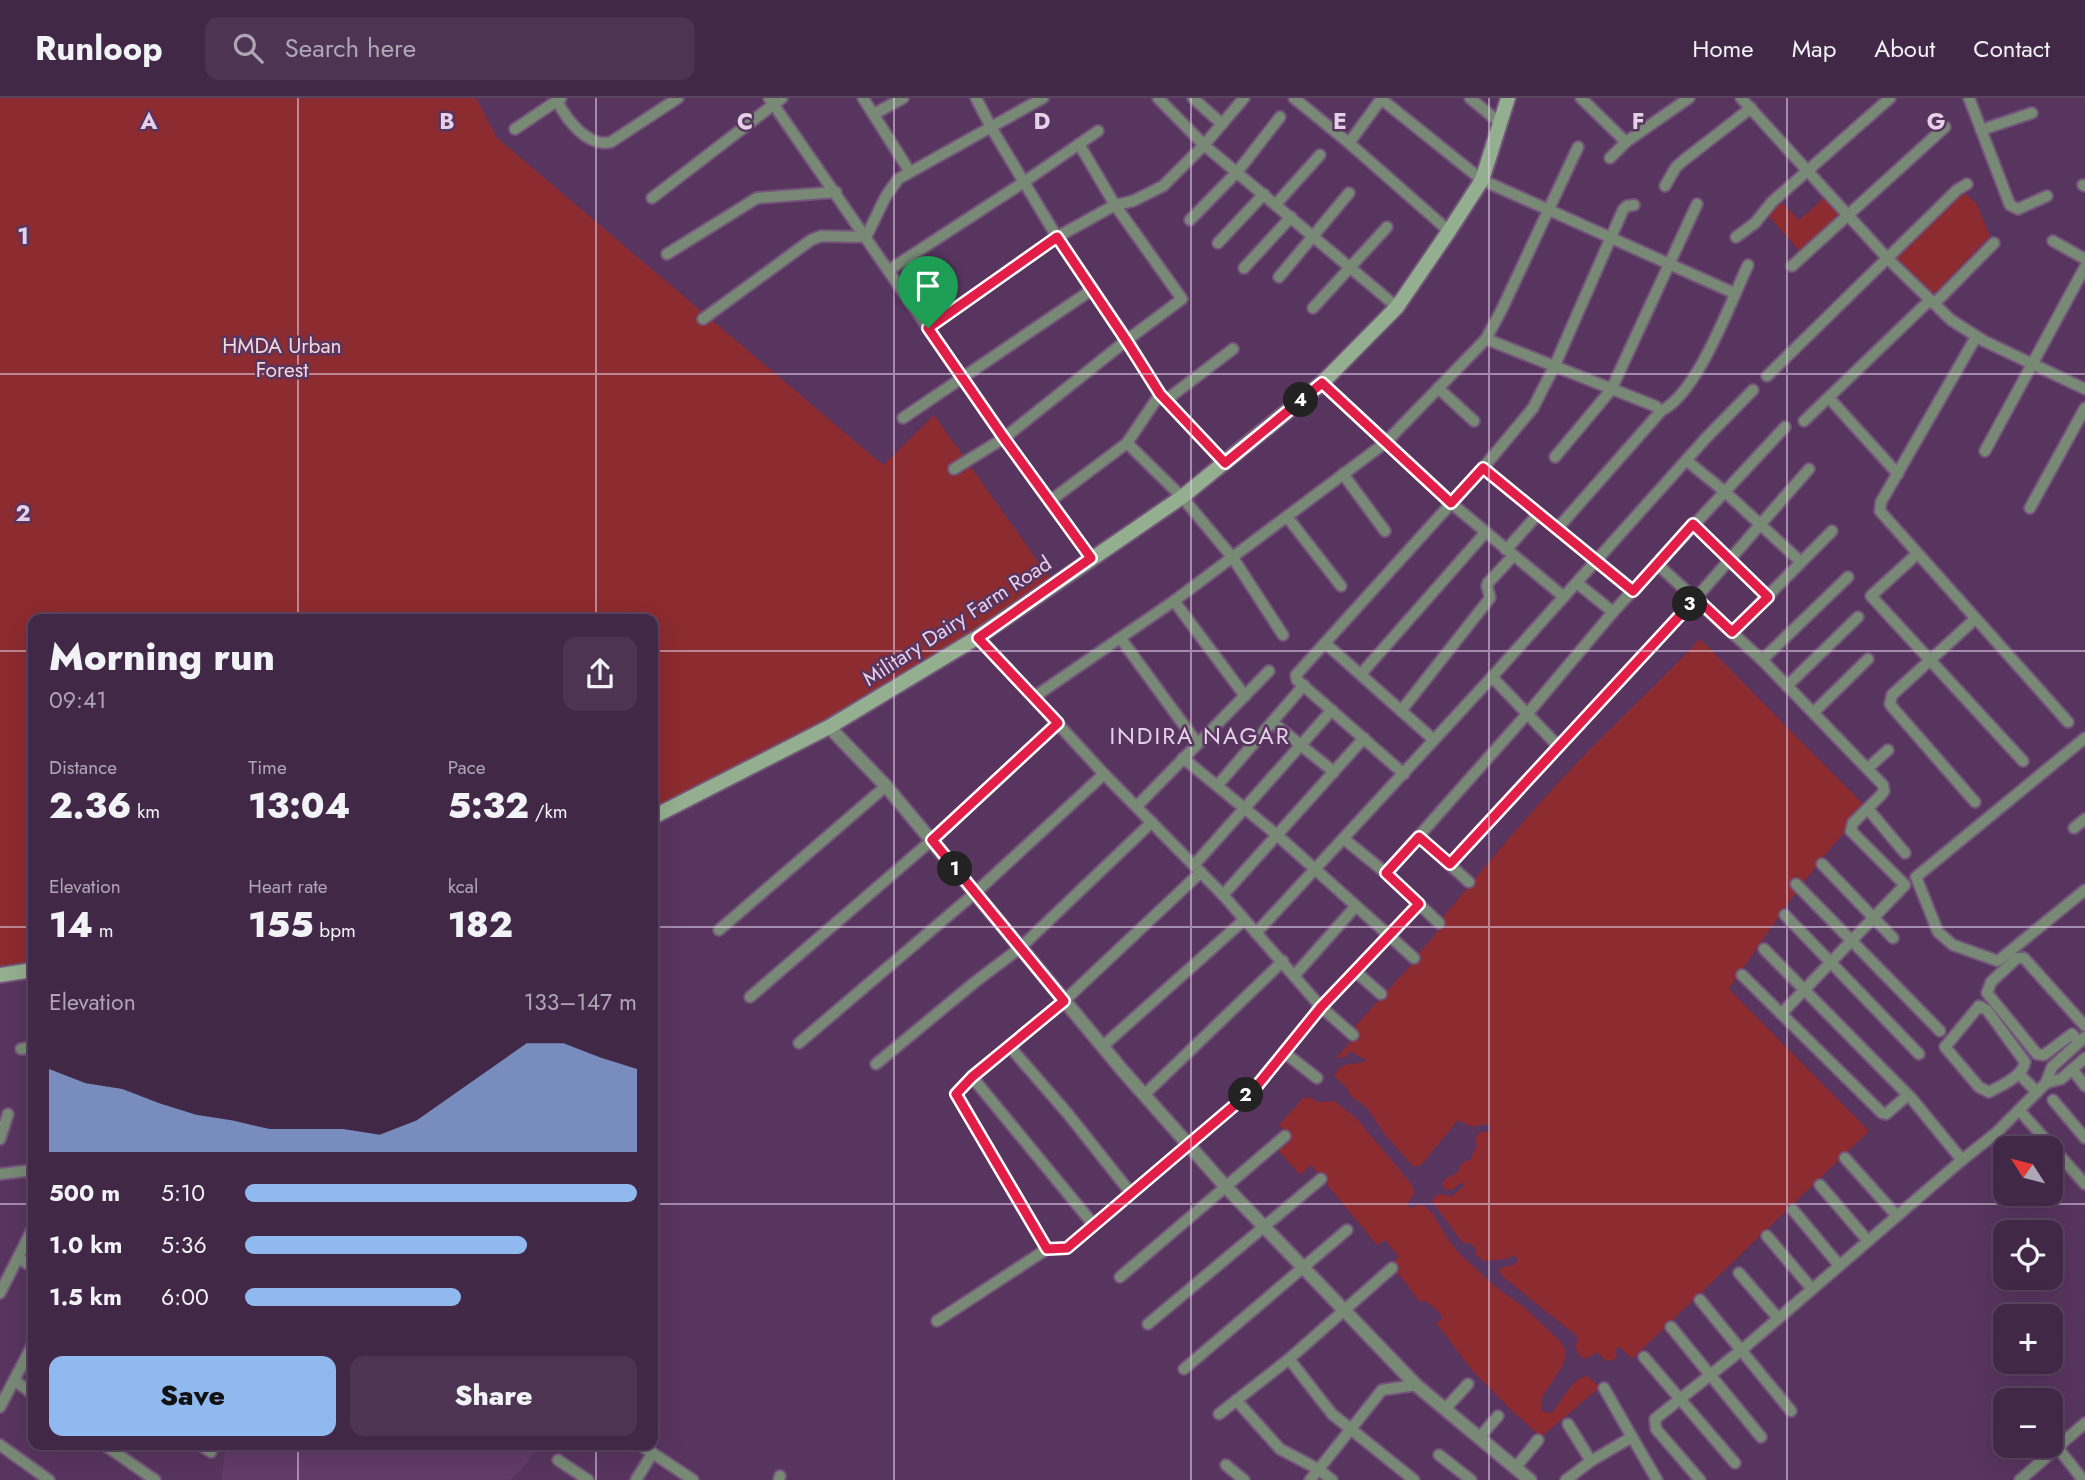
<!DOCTYPE html>
<html lang="en">
<head>
<meta charset="utf-8">
<style>
	:root { --surface:#422847; --page:#4c3452; --text:#f1f3f6; --muted:#aea6b4; --line:#5a4460; --accent:#90b9f0 }
	body { margin:0; font-family:Jost,sans-serif; background:var(--page); color:var(--text); height:100vh; display:flex; flex-direction:column; font-size:26px; white-space:nowrap }
	* { box-sizing:border-box; margin:0 }
	p { font-size:23px; color:var(--muted) }
	.icon { flex:none; width:38px; height:38px; fill:none; stroke:currentColor; stroke-width:2; stroke-linecap:round; stroke-linejoin:round }
	.map { position:relative; flex:1; overflow:hidden }
	.panel { position:absolute; left:28px; top:516px; width:630px; height:836px; display:flex; flex-direction:column; background:var(--surface); border-radius:14px; box-shadow:0 7px 28px #0002,0 0 0 2px var(--line) }
	.panel>* { flex:none }
	.needle { width:46px; rotate:306deg }
	.buttons { position:absolute; left:1993px; top:1038px; display:grid; gap:14px }
	.buttons a { display:grid; place-items:center; width:70px; height:70px; border-radius:14px; background:var(--surface); box-shadow:0 7px 28px #0002,0 0 0 2px var(--line); font-size:35px }
	.pin { position:absolute; display:grid; place-items:center; width:60px; height:60px; color:#fff; margin:-72px -30px; border-radius:50% 50% 50% 0; rotate:-45deg; box-shadow:0 0 7px #0007 }
	.pin .icon { rotate:45deg }
	.km { position:absolute; width:35px; height:35px; margin:-18px; border-radius:50%; background:#222; color:#fff; font-size:19px; line-height:35px; text-align:center }
	.round { display:grid; place-items:center; flex:none; width:74px; height:74px; border-radius:14px; background:var(--page) }
	.overview { display:flex; align-items:center; justify-content:space-between; height:119px; padding:0 21px }
	h1 { font-size:38px; font-weight:800; line-height:52px }
	.figures { display:grid; grid-template-columns:repeat(3,1fr); gap:10px; height:119px; padding:7px 21px }
	.figures div { display:grid; align-content:center }
	.figures b { font-size:35px; font-weight:800 }
	.figures small { font-size:19px; font-weight:400 }
	.figures p { font-size:19px }
	.chart { height:196px; padding:14px 21px }
	.chart p { display:flex; justify-content:space-between }
	.chart svg { width:100%; height:126px; margin-top:7px; fill:var(--accent); opacity:.7 }
	.action { display:flex; gap:14px; margin-top:auto; padding:14px 21px }
	.action a { flex:1; height:80px; border-radius:14px; background:var(--accent); color:#111; font-size:28px; font-weight:800; line-height:80px; text-align:center }
	.action a+a { background:var(--page); color:var(--text) }
	ul { padding:0 21px; list-style:none; font-size:23px }
	li { display:grid; grid-template-columns:112px 84px 1fr; align-items:center; height:52px }
	li i { height:18px; border-radius:9px; background:var(--accent) }
	header { display:flex; align-items:center; gap:42px; box-sizing:border-box; height:98px; padding:0 35px; background:var(--surface); border-bottom:2px solid var(--line) }
	header strong { font-size:33px }
	nav { display:flex; gap:38px; margin-inline-start:auto; font-size:24px }
	.search { width:490px; height:63px; background:var(--page); display:flex; align-items:center; gap:18px; box-sizing:border-box; padding:0 24px; border-radius:14px; color:var(--muted); font-size:26px }
	.map>svg:first-child { display:block }
	.built { fill:#643b6b }
	.green { fill:#8c2b30 }
	.lines { fill:none; stroke-linecap:round; stroke-linejoin:round }
	.minor-casing { stroke:#74547b; stroke-width:14 }
	.tertiary-casing { stroke:#74547b; stroke-width:16 }
	.secondary-casing { stroke:#74547b; stroke-width:18 }
	.minor { stroke:#788a75; stroke-width:10 }
	.tertiary { stroke:#788a75; stroke-width:12 }
	.secondary { stroke:#94af8f; stroke-width:14 }
	.route-casing { stroke:#fff; stroke-width:14 }
	.route { stroke:#e11d48; stroke-width:9 }
	.grid { fill:none; stroke:#e6d1e9; stroke-width:2; stroke-opacity:0.55 }
	.labels { text-anchor:middle; dominant-baseline:central; stroke-width:5; stroke-linejoin:round; paint-order:stroke }
	.park-label { font-size:21px; fill:#f5d8d6; stroke:#58355f }
	.street-label { font-size:21px; fill:#e6d1e9; stroke:#58355f }
	.neighbourhood-label { font-size:23px; letter-spacing:2px; fill:#e6d1e9; stroke:#58355f }
	.grid-label { font-size:23px; text-anchor:middle; font-weight:bold; fill:#e6d1e9; stroke:#58355f; stroke-width:5; stroke-linejoin:round; paint-order:stroke }
</style>
</head>
<body>
<header>
<strong>Runloop</strong>
<div class="search"><svg class="icon" aria-label="search" viewBox="0 0 24 24"><circle cx="10" cy="10" r="6"/><path d="M15 15l6 6"/></svg>Search here</div>
<nav><a>Home</a><a>Map</a><a>About</a><a>Contact</a></nav>
</header>
<div class="map">
<svg width="2085" height="1382" viewBox="0 0 2085 1382">
	<rect width="100%" height="100%" fill="#58355f"/>
	<path class="built" d="M226 1348H539L527 1365 510 1382H221Z"/>
	<g class="green">
		<path d="M0 0H476L497 40 883 367 934 317 1054 486 834 626 653 719V522H33V874L0 879Z"/>
		<path d="M1962 93 1976 105 1990 138 1934 196 1896 160Z"/>
		<path d="M1824 100 1841 118 1800 154 1769 118 1781 104 1799 122Z"/>
		<path d="M1700 541 1867 710C1814 764 1771 829 1729 891L1869 1033 1632 1261 1621 1250H1615L1617 1258 1613 1262 1606 1263 1597 1254 1586 1261 1580 1258 1575 1250 1578 1239 1502 1178 1499 1172 1503 1169 1514 1167 1518 1163 1515 1157 1505 1161 1484 1163 1476 1157 1475 1150 1470 1145H1463L1432 1103 1436 1097 1444 1096 1451 1099 1464 1088 1462 1084 1452 1092H1446L1442 1087 1445 1081 1457 1075 1463 1064 1470 1062 1477 1047 1475 1040 1480 1034H1487L1491 1030 1486 1026 1472 1029 1458 1022 1421 1067 1414 1069 1386 1038 1367 1010 1351 998 1346 989 1334 978C1341 962 1354 968 1367 963L1350 953 1346 959 1336 960 1351 943 1355 928 1412 866C1421 848 1440 838 1443 819 1481 774 1518 728 1558 685 1603 636 1654 590 1700 541Z"/>
		<path d="M1310 999 1317 1004 1334 1003 1356 1020 1409 1083 1415 1094 1407 1107 1412 1110 1418 1107 1425 1108 1432 1115 1449 1143 1461 1157 1497 1190 1524 1209 1560 1243 1566 1254 1563 1267 1542 1299 1541 1313 1551 1315C1563 1304 1570 1281 1587 1278L1600 1289 1541 1339 1508 1309 1472 1272 1436 1225 1442 1221 1440 1215 1426 1203 1420 1204 1391 1166 1399 1159 1385 1142 1377 1147 1311 1067 1300 1077 1277 1051 1289 1040 1279 1027 1303 1000Z"/>
	</g>
	<g class="lines">
		<defs>
			<g id="minor">
				<path d="M769 0 1004 340 1091 460"/>
				<path d="M863 0 910 74"/>
				<path d="M976 0 992 31 1057 139 1127 242 1160 296 1225 365"/>
				<path d="M1158 0 1204 47 1397 209"/>
				<path d="M1193 0 1222 26"/>
				<path d="M1294 0 1349 45"/>
				<path d="M1380 0 1482 82 1734 195"/>
				<path d="M1382 0 1349 45 1449 133"/>
				<path d="M1470 0 1500 25"/>
				<path d="M1581 0 1626 44"/>
				<path d="M1741 0 1888 161 1951 222 1984 243 2085 291"/>
				<path d="M1969 0 2010 107 2018 111 2047 98"/>
				<path d="M557 3C567 22 588 50 611 44L678 0"/>
				<path d="M874 16 903 0"/>
				<path d="M515 31 561 0"/>
				<path d="M1981 32 2032 15"/>
				<path d="M1610 60 1626 44 1689 0"/>
				<path d="M2083 87 2085 88"/>
				<path d="M1665 88 1676 69 1684 62 1751 10"/>
				<path d="M652 100 782 0"/>
				<path d="M1276 106 1320 57"/>
				<path d="M1190 122 1238 73 1280 19"/>
				<path d="M1736 139 1755 125 1772 104 1890 0"/>
				<path d="M2053 143 2085 161"/>
				<path d="M1218 145 1264 96"/>
				<path d="M667 156 757 100 836 94"/>
				<path d="M1792 168 1945 29"/>
				<path d="M1244 170 1291 119"/>
				<path d="M889 172 1024 84 1098 33"/>
				<path d="M1279 179 1349 95"/>
				<path d="M1934 206 1994 145"/>
				<path d="M1313 210 1387 129"/>
				<path d="M703 221 811 142 821 138 866 139 886 98 898 81 1043 0"/>
				<path d="M928 230 1057 139 1115 107 1133 103 1163 88 1204 47 1244 0"/>
				<path d="M1976 239 1881 404 1880 413 2068 624"/>
				<path d="M1486 241 1655 308 1661 313 1557 431"/>
				<path d="M1767 278 1957 92 1967 86"/>
				<path d="M1322 285 1451 405 1564 499"/>
				<path d="M1438 290 1474 323"/>
				<path d="M1829 300 1898 376"/>
				<path d="M1166 302 1233 251"/>
				<path d="M1661 313C1698 295 1730 205 1748 167"/>
				<path d="M903 320 1093 191"/>
				<path d="M1804 323 1930 202"/>
				<path d="M1127 345 1182 399 1233 460 1283 537"/>
				<path d="M1985 353 2085 169"/>
				<path d="M1555 359 1611 292 1697 106"/>
				<path d="M1686 362 1724 393 1801 464"/>
				<path d="M1483 370 1633 493"/>
				<path d="M954 371 1004 340 1127 242 1182 201 1115 107 1079 46"/>
				<path d="M1343 376 1385 433"/>
				<path d="M1050 403 1127 345 1160 296"/>
				<path d="M2030 410 2085 310"/>
				<path d="M1288 420 1341 488"/>
				<path d="M1693 426 1768 499"/>
				<path d="M1506 452 1538 416"/>
				<path d="M1917 456 1871 498 2023 663"/>
				<path d="M1657 466 1762 562 1883 687 1884 693 1881 697 1853 725 1851 733 1905 787 1781 916"/>
				<path d="M1577 485 1613 514"/>
				<path d="M1174 503 1245 598"/>
				<path d="M1975 521 1892 597 1890 606 1893 610 1975 704"/>
				<path d="M1732 534 1832 433"/>
				<path d="M978 539 1104 676 1223 797 1321 909 1353 937"/>
				<path d="M1121 541 1197 645"/>
				<path d="M1325 545 1434 642"/>
				<path d="M1762 562 1848 479"/>
				<path d="M1361 576 1485 435"/>
				<path d="M1492 579 1559 649"/>
				<path d="M1787 588 1858 519"/>
				<path d="M1034 599 1174 503 1385 345 1486 241 1502 211 1578 49"/>
				<path d="M1401 613 1490 500 1487 488 1488 485 1513 458"/>
				<path d="M1814 614 1868 561"/>
				<path d="M1272 624 1334 674"/>
				<path d="M2085 640 1916 779 1938 834 1953 847 1998 863 2085 792"/>
				<path d="M1183 660 1277 737 1414 860"/>
				<path d="M1868 670 1888 652"/>
				<path d="M1404 676 1297 582 1296 577 1483 370 1533 310 1555 267 1623 112 1627 108 1634 107"/>
				<path d="M1217 688 1304 587"/>
				<path d="M1137 708 1269 573"/>
				<path d="M1868 711 1905 755"/>
				<path d="M2074 730 2085 721"/>
				<path d="M1419 739 1469 784"/>
				<path d="M1344 741 1386 775 1439 825"/>
				<path d="M1450 766 1696 500 1809 371"/>
				<path d="M1822 766 1893 840"/>
				<path d="M1194 767 1332 612"/>
				<path d="M1386 775 1528 615 1613 514 1785 329"/>
				<path d="M1796 786 1940 933"/>
				<path d="M1223 797 1364 640"/>
				<path d="M1785 817 1919 956"/>
				<path d="M719 832 886 688"/>
				<path d="M1256 835 1492 579 1706 340 1753 292"/>
				<path d="M1764 851 1912 1001 1962 1062"/>
				<path d="M1356 874 1381 896"/>
				<path d="M1742 877 1882 1015 1886 1016 1908 997"/>
				<path d="M1294 878 1356 808"/>
				<path d="M750 899 932 742 1058 625"/>
				<path d="M1979 908 1987 912 2025 964C2023 978 2001 988 1989 994L1979 989 1945 949Z"/>
				<path d="M2079 944 2072 936 2044 957 2037 956 1987 895 1991 884 2017 860H2024L2085 928"/>
				<path d="M799 945 975 795 1104 676"/>
				<path d="M1103 948 1244 822"/>
				<path d="M1010 949 1068 1016 1130 1094"/>
				<path d="M21 951 33 949"/>
				<path d="M1285 955 1317 980"/>
				<path d="M876 966 975 884 1020 850 1152 724"/>
				<path d="M2072 971 2085 988"/>
				<path d="M2019 976 2037 994"/>
				<path d="M972 979 1093 1126"/>
				<path d="M2046 985 2061 981 2085 960"/>
				<path d="M1144 997 1283 863"/>
				<path d="M2053 1002 2085 1040"/>
				<path d="M2019 1012 2085 1086"/>
				<path d="M0 1041 8 1016"/>
				<path d="M1845 1060 1897 1118"/>
				<path d="M0 1076 33 1072"/>
				<path d="M1820 1087 1868 1143"/>
				<path d="M1793 1112 1839 1167"/>
				<path d="M1767 1138 1812 1191"/>
				<path d="M1047 1151 956 995 972 979 1064 903 1201 774"/>
				<path d="M18 1160 33 1169"/>
				<path d="M1739 1175 1778 1220"/>
				<path d="M1120 1179 1285 1038"/>
				<path d="M0 1195 33 1130"/>
				<path d="M1700 1202 1791 1313"/>
				<path d="M937 1223 1047 1151 1067 1150 1256 989 1321 909 1419 806"/>
				<path d="M1148 1226 1321 1081"/>
				<path d="M1671 1229 1761 1339"/>
				<path d="M1644 1259 1735 1365"/>
				<path d="M1289 1261 1332 1316 1414 1382"/>
				<path d="M1184 1271 1347 1132"/>
				<path d="M14 1282 33 1296"/>
				<path d="M1236 1302 1280 1351 1318 1371 1332 1382"/>
				<path d="M0 1309 33 1246"/>
				<path d="M1445 1311 1468 1286"/>
				<path d="M1219 1316 1289 1261 1392 1170"/>
				<path d="M1568 1326 1591 1363"/>
				<path d="M1632 1339 1657 1382"/>
				<path d="M1479 1340 1498 1318"/>
				<path d="M0 1347 49 1382"/>
				<path d="M106 1348 155 1382"/>
				<path d="M202 1348 211 1354"/>
				<path d="M642 1348 693 1382"/>
				<path d="M2058 1350 2083 1382"/>
				<path d="M1439 1357 1471 1382"/>
				<path d="M558 1362 588 1382"/>
				<path d="M1226 1367 1244 1382"/>
				<path d="M1516 1369 1538 1342"/>
				<path d="M636 1382 652 1356"/>
				<path d="M779 1382 780 1378"/>
				<path d="M1310 1382 1382 1292 1416 1287"/>
				<path d="M1566 1382 1591 1363 1632 1339 1604 1290"/>
				<path d="M1700 1382 1656 1331 1655 1321 1744 1250 1962 1062 1996 1035 2046 985 2052 969 2085 939"/>
				<path d="M2020 1382 2085 1325"/>
			</g>
			<path id="tertiary" d="M829 629 886 688 1123 973 1225 1088 1416 1287 1530 1382"/>
			<g id="secondary">
				<path d="M653 719 829 629 978 539 1182 399 1322 285 1397 209 1449 133 1482 82 1508 0"/>
				<path d="M0 877 33 872"/>
			</g>
		</defs>
		<use href="#minor" class="minor-casing"/>
		<use href="#tertiary" class="tertiary-casing"/>
		<use href="#secondary" class="secondary-casing"/>
		<use href="#minor" class="minor"/>
		<use href="#tertiary" class="tertiary"/>
		<use href="#secondary" class="secondary"/>
	</g>
	<g class="lines">
		<defs>
			<path id="route" d="M1057 139 1126 242 1160 296 1225 365 1322 285 1451 405 1483 370 1633 493 1693 426 1768 499 1732 534 1696 500 1450 766 1419 739 1386 775 1419 806 1321 909 1256 989 1067 1150 1047 1151 956 996 972 979 1064 903 932 742 1058 625 978 540 1091 460 1004 340 928 230Z"/>
		</defs>
		<use href="#route" class="route-casing"/>
		<use href="#route" class="route"/>
	</g>
	<path class="grid" d="M298 0V522M596 0V522M894 0V1382M1191 0V1382M1489 0V1382M1787 0V1382M0 276H2085M0 553H33M653 553H2085M0 829H33M653 829H2085M0 1106H33M653 1106H2085M298 1348V1382M596 1348V1382"/>
	<g class="labels">
		<g class="park-label">
			<text x="282" y="248">HMDA Urban<tspan x="282" dy="24">Forest</tspan></text>
		</g>
		<g class="street-label">
			<text transform="translate(957 523) rotate(-33)">Military Dairy Farm Road</text>
		</g>
		<g class="neighbourhood-label">
			<text x="1200" y="638">INDIRA NAGAR</text>
		</g>
	</g>
	<g class="grid-label">
		<text x="149" y="31">A</text>
		<text x="447" y="31">B</text>
		<text x="745" y="31">C</text>
		<text x="1042" y="31">D</text>
		<text x="1340" y="31">E</text>
		<text x="1638" y="31">F</text>
		<text x="1936" y="31">G</text>
		<text x="23" y="146">1</text>
		<text x="23" y="423">2</text>
	</g>
</svg>
<div class="buttons">
<a><svg class="needle" viewBox="-14 -14 28 28"><path d="M0-13l5 13h-10z" fill="#e53935"/><path d="M0 13l5-13h-10z" fill="#aea6b4"/></svg></a>
<a><svg class="icon" aria-label="locate" viewBox="0 0 24 24"><circle cx="12" cy="12" r="6"/><path d="M12 2v4M12 18v4M2 12h4M18 12h4"/></svg></a>
<a>+</a>
<a>−</a>
</div>
<div class="pin" style="left:928px;top:230px;background:#1e9e55"><svg class="icon" aria-label="arrive" viewBox="0 0 24 24"><path d="M6 21V4h12l-3 4 3 4H6"/></svg></div>
<b class="km" style="left:955px;top:771px">1</b>
<b class="km" style="left:1246px;top:997px">2</b>
<b class="km" style="left:1690px;top:506px">3</b>
<b class="km" style="left:1301px;top:302px">4</b>
<section class="panel">
<div class="overview"><div><h1>Morning run</h1><p>09:41</p></div><a class="round"><svg class="icon" aria-label="share" viewBox="0 0 24 24"><path d="M12 15V3M7 8l5-5 5 5M5 13v7h14v-7"/></svg></a></div>
<div class="figures">
<div><p>Distance</p><b>2.36<small> km</small></b></div>
<div><p>Time</p><b>13:04</b></div>
<div><p>Pace</p><b>5:32<small> /km</small></b></div>
</div>
<div class="figures">
<div><p>Elevation</p><b>14<small> m</small></b></div>
<div><p>Heart rate</p><b>155<small> bpm</small></b></div>
<div><p>kcal</p><b>182</b></div>
</div>
<div class="chart"><p><span>Elevation</span>133–147 m</p>
<svg viewBox="0 0 160 44" preserveAspectRatio="none"><path d="M0 44V15L10 20L20 22L30 27L40 31L50 33L60 36L70 36L80 36L90 38L100 33L110 24L120 15L130 6L140 6L150 11L160 15V44z"/></svg>
</div>
<ul>
<li><b>500 m</b>5:10<i style="width:100%"></i></li>
<li><b>1.0 km</b>5:36<i style="width:72%"></i></li>
<li><b>1.5 km</b>6:00<i style="width:55%"></i></li>
</ul>
<div class="action"><a>Save</a><a>Share</a></div>
</section>
</div>
</body>
</html>
